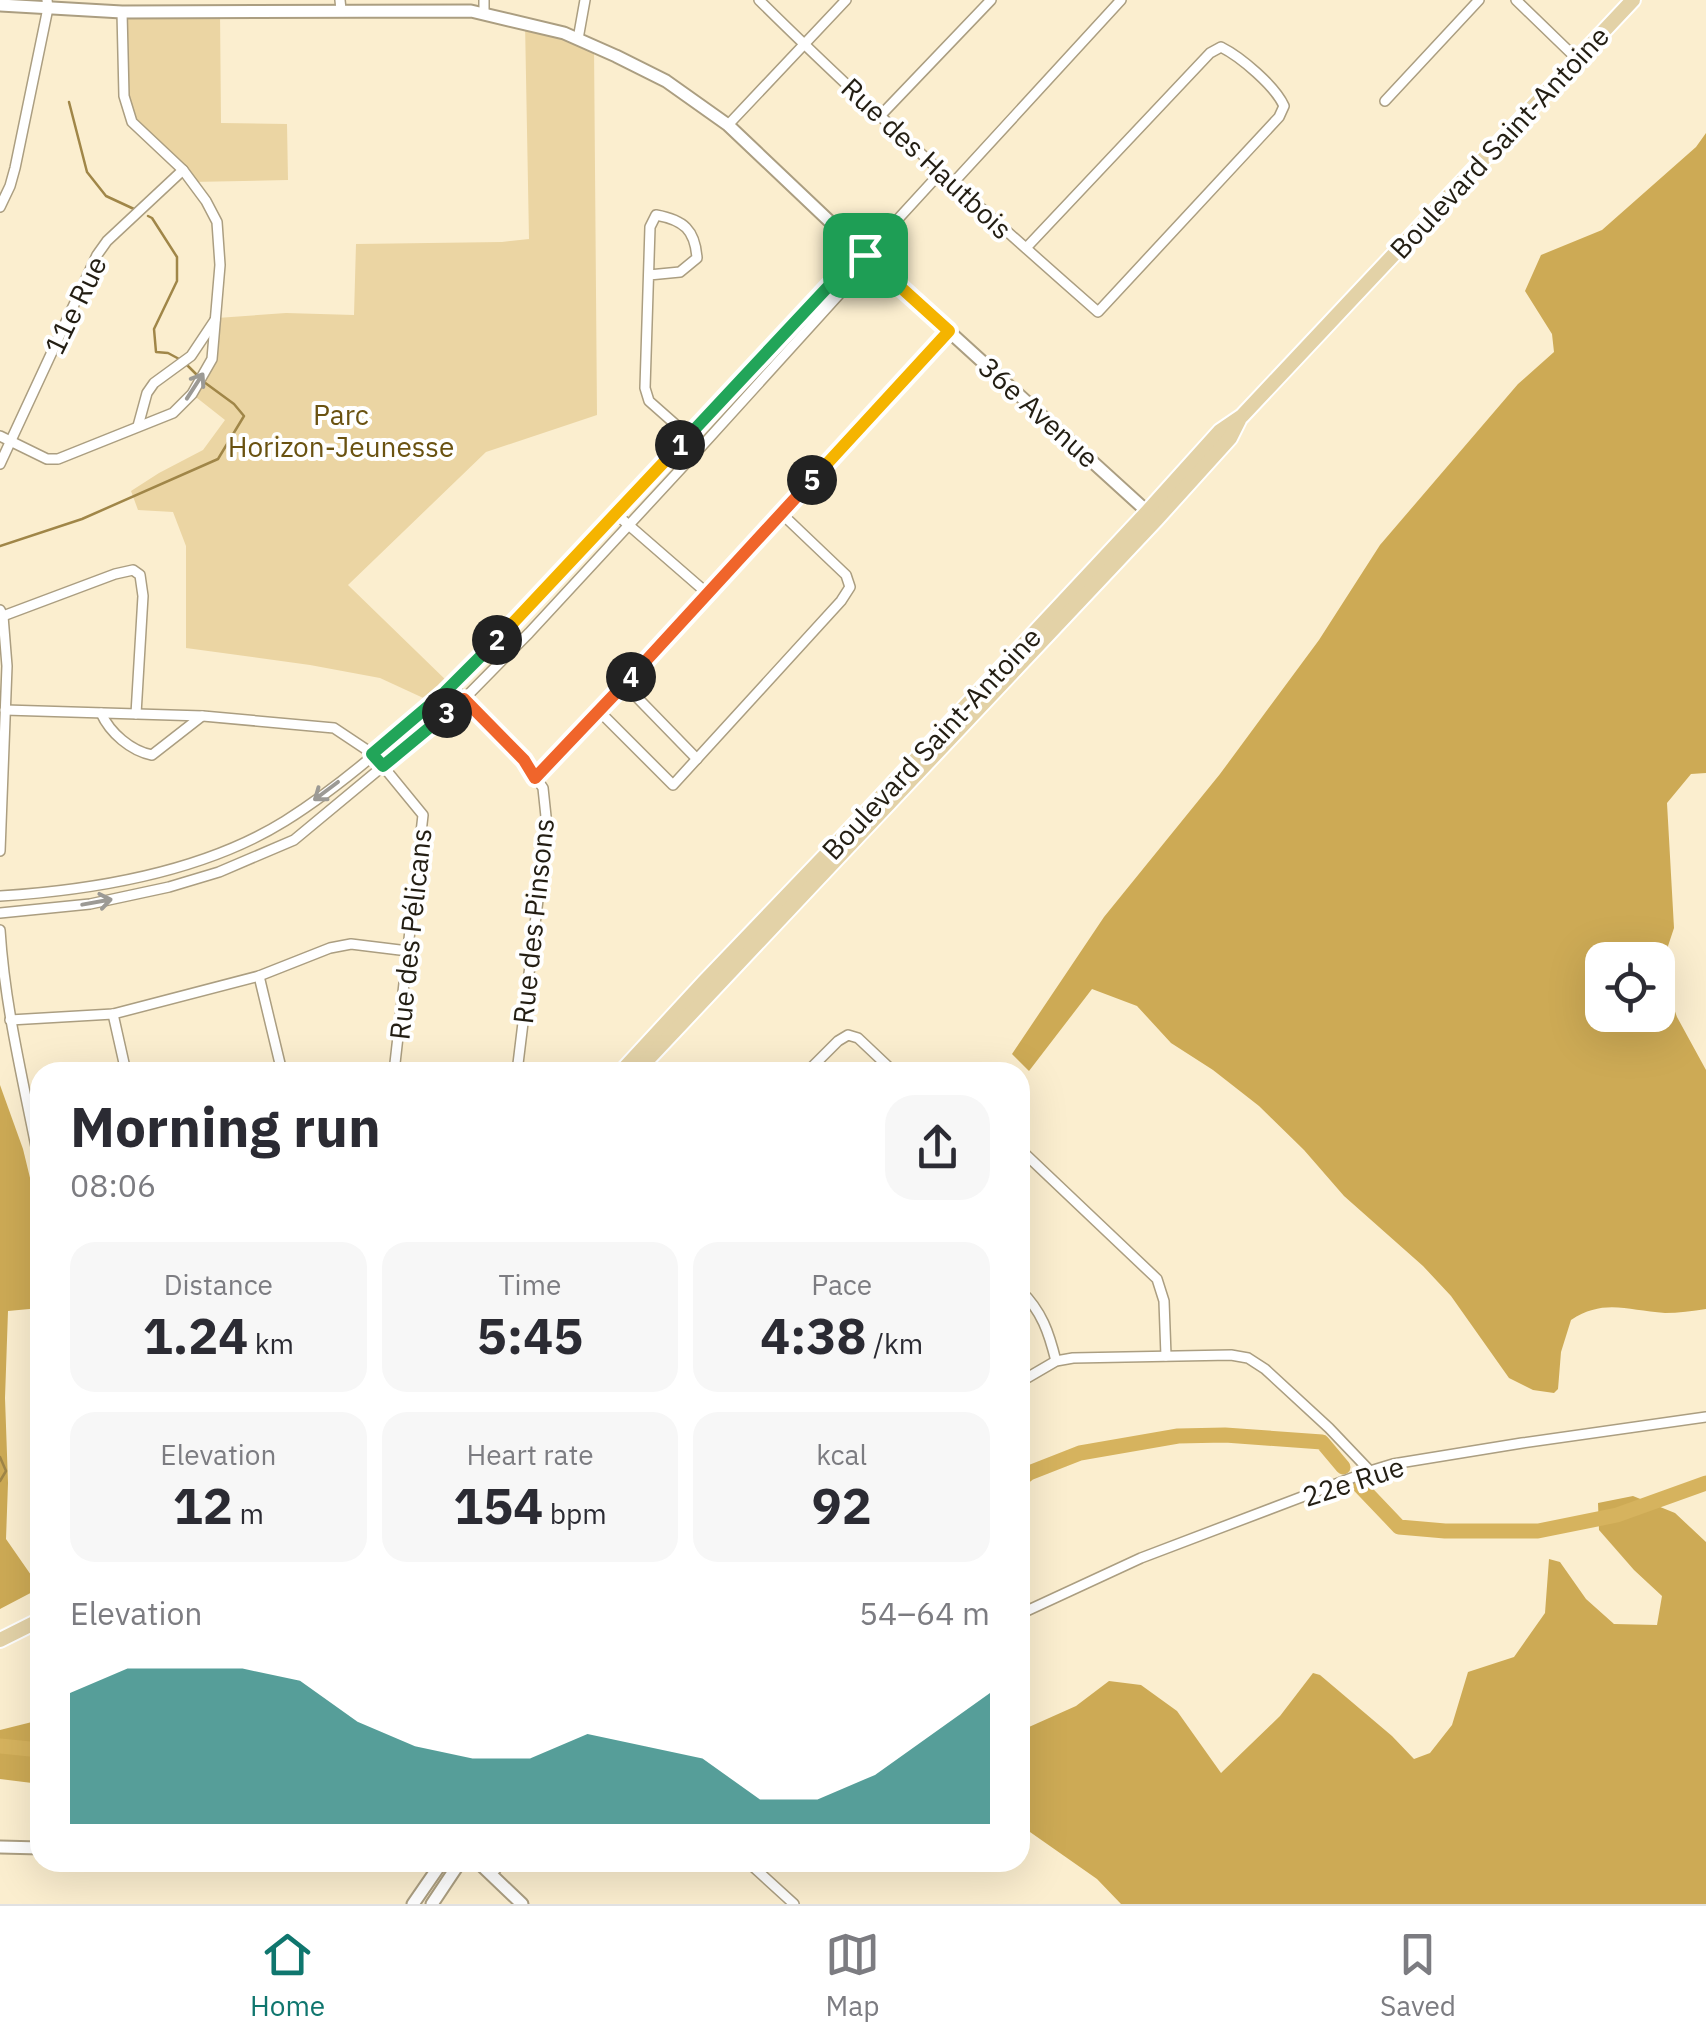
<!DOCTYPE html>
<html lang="en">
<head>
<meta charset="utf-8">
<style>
	:root { --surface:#fff; --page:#f7f7f7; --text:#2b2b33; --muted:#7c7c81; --line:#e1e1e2; --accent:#0f766e }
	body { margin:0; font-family:"IBM Plex Sans",sans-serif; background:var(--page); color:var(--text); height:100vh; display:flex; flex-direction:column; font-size:38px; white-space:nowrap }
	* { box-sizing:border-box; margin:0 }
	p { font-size:32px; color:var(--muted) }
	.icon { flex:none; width:55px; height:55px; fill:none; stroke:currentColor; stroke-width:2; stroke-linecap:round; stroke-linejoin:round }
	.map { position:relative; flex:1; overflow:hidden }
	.details { position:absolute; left:30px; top:1062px; width:1000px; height:810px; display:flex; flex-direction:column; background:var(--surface); border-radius:30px; box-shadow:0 10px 40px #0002 }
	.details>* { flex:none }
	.buttons { position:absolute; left:1585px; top:942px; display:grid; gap:20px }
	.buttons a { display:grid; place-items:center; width:90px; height:90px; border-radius:20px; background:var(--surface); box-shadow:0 10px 40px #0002; font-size:50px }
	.pin { position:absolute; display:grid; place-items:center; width:85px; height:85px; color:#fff; margin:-42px; border-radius:20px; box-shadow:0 5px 15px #0006 }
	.km { position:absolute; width:50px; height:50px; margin:-25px; border-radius:50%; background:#222; color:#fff; font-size:28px; line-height:50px; text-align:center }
	.round { display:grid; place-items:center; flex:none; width:105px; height:105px; border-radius:30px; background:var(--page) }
	.summary { display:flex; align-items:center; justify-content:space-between; height:170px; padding:0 40px }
	h1 { font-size:55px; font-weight:700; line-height:75px }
	.metrics { display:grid; grid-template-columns:repeat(3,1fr); gap:15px; height:170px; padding:10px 40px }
	.metrics div { display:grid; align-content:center; border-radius:25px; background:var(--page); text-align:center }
	.metrics b { font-size:50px; font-weight:700 }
	.metrics small { font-size:28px; font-weight:400 }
	.metrics p { font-size:28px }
	.chart { height:280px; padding:20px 40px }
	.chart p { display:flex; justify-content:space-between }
	.chart svg { width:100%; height:180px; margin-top:10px; fill:var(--accent); opacity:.7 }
	.tab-bar { display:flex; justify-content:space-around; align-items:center; height:140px; border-top:2px solid var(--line); background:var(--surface); font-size:28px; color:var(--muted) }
	.tab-bar a { display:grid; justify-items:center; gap:5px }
	.tab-bar .current { color:var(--accent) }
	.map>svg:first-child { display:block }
	.green { fill:#ebd5a3 }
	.forest { fill:#cdaa55; fill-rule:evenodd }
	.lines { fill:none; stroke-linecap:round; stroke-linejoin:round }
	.stream { stroke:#a08648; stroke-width:2.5 }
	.river { stroke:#d6b35e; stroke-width:15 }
	.minor-casing { stroke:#ab9e81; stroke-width:12 }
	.tertiary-casing { stroke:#ab9e81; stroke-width:15 }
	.primary-casing { stroke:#fff; stroke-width:18 }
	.minor { stroke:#fff; stroke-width:9 }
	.tertiary { stroke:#fff; stroke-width:11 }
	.primary { stroke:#e3d2a7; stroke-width:14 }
	.oneway { stroke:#9c9a95 }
	.split-1-casing { stroke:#fff; stroke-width:20 }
	.split-2-casing { stroke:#fff; stroke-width:20 }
	.split-3-casing { stroke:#fff; stroke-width:20 }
	.split-4-casing { stroke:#fff; stroke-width:20 }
	.split-5-casing { stroke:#fff; stroke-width:20 }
	.split-6-casing { stroke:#fff; stroke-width:20 }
	.split-1 { stroke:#22a559; stroke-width:12 }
	.split-2 { stroke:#f5b400; stroke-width:12 }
	.split-3 { stroke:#22a559; stroke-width:12 }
	.split-4 { stroke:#f0652b; stroke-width:12 }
	.split-5 { stroke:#f0652b; stroke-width:12 }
	.split-6 { stroke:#f5b400; stroke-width:12 }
	.labels { text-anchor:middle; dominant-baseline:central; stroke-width:8; stroke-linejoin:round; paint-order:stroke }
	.street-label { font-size:28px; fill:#231e13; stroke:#fff }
	.park-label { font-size:28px; fill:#6a5211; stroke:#fff }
</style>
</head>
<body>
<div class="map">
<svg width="1706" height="1904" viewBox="0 0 1706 1904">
	<rect width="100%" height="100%" fill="#fbeecf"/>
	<g class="green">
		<path d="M122 12H220L221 123 287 124 288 180 191 182 132 122 124 95Z"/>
		<path d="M525 22 594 46 597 415 486 452 348 585 451 685 432 702 380 678 310 665 186 648V546L173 512 138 510 131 491 159 473 203 450 225 420 192 394 212 359 217 318 286 313 354 315 356 244 502 242 529 239Z"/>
	</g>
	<g class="forest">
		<path d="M1706 133V773L1691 774 1667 803 1674 928 1660 970 1677 1017 1706 1070V1309C1693 1311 1678 1313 1665 1313 1628 1311 1605 1298 1571 1320L1561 1352 1558 1389 1554 1393 1533 1390 1509 1378 1451 1296 1423 1266 1344 1196 1304 1150 1259 1106 1213 1070 1171 1043 1137 1006 1092 989 1029 1071 1012 1054 1104 917 1220 774 1319 640 1380 545 1518 384 1554 352 1552 334 1525 291 1541 255 1602 230 1696 147ZM1658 960V1015H1602V960Z"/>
		<path d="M0 1085 23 1149 40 1219V1308L8 1311 5 1398 8 1483 6 1539 40 1588 0 1609Z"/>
		<path d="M1633 1496 1675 1513 1706 1542V1904H1121L1097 1879 1020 1825V1731L1076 1706 1109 1681 1141 1685 1177 1711 1221 1773 1280 1716 1313 1673 1320 1675 1392 1736 1414 1759 1430 1753 1452 1725 1468 1672 1514 1657 1545 1613 1549 1559 1560 1562 1586 1599 1614 1624 1657 1625 1662 1596 1634 1570 1599 1530 1598 1503Z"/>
		<path d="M40 1720V1784L0 1779V1730Z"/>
	</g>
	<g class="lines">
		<g class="stream">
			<path d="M69 102 87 172 106 196 134 209"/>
			<path d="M148 216 152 218 177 257V281L154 329 156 352 168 353 181 360"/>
			<path d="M187 365 197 375"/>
			<path d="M0 546 82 519 218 459 244 416 234 404 204 382"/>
			<path d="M0 1457 6 1471 0 1481"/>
		</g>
		<g class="river">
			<path d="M1020 1480 1029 1473 1080 1453 1178 1436 1225 1435 1322 1442 1343 1467"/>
			<path d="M1359 1485 1399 1527 1445 1531H1538L1617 1515 1706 1483"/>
			<path d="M0 1746 40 1750"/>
		</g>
		<defs>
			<g id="minor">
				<path d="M340 0 341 10"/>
				<path d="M759 0C868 108 983 211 1098 312L1279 117 1284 106C1275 86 1241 57 1221 47L1210 53 1026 248"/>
				<path d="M1516 0 1577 59"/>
				<path d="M484 13V0"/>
				<path d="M578 39 585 0"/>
				<path d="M1385 101 1479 0"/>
				<path d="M881 115 991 0"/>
				<path d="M728 125 846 0"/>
				<path d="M954 182 1121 0"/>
				<path d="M0 207 10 186 15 168 48 8 47 0"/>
				<path d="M649 275 680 272 697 258C695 230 684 220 656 215L650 227 645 388 649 401 701 447"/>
				<path d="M138 426 147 393 154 383 191 356 215 320"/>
				<path d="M0 436 47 459H58L173 413 192 394 212 359 220 265 217 222 206 201 183 170 132 122 124 96 122 12"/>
				<path d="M0 464 97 255 107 241 183 170"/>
				<path d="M616 514 708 594"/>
				<path d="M0 610 3 616 7 666 0 851"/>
				<path d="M3 616 115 574 133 570 140 575 143 596 136 714"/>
				<path d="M451 685 524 760 543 788 547 826 517 1072"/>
				<path d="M625 685 697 759"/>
				<path d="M5 710 203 716 334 728 373 754 423 815 394 1072"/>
				<path d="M600 712 673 785 841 601 850 587 846 575 782 514"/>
				<path d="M101 713C110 733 131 751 152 755L202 716"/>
				<path d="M535 777 600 712 949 331"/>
				<path d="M0 896C95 890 203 872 285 821 360 774 436 701 499 638L854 259 865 255 942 171"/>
				<path d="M0 913 90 904 169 887 219 872 294 840 464 699 529 633 701 447 864 267 865 255"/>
				<path d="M0 930C5 1010 25 1088 40 1167"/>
				<path d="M259 976 282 1072"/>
				<path d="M113 1014 126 1072"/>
				<path d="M10 1020 113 1014 259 976 330 948 351 944 408 951"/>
				<path d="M807 1072 838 1041 848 1035 858 1038 894 1072"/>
				<path d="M1020 1149 1157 1279 1164 1301 1166 1356"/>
				<path d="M1020 1290C1042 1311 1049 1333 1056 1361"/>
				<path d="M1020 1382 1056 1361 1073 1358 1231 1355 1248 1358 1265 1369 1329 1428 1370 1471"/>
				<path d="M1020 1614 1141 1558 1370 1471 1393 1464 1522 1443 1706 1417"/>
				<path d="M748 1862 794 1904"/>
				<path d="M490 1874 504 1862"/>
			</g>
			<g id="tertiary">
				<path d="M0 5 122 12 471 11 564 33 616 56 666 81 728 125 865 255 1151 515"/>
				<path d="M0 1847 40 1848"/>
				<path d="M478 1862 522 1904"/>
				<path d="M413 1904 442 1862"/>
				<path d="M432 1904 460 1862"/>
			</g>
			<g id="primary">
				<path d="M621 1072 704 982 860 819 1147 512 1220 431 1242 416 1633 0"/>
				<path d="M636 1072 1156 520 1230 438 1239 420"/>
				<path d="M0 1640 40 1620"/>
			</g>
		</defs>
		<use href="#minor" class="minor-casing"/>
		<use href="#tertiary" class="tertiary-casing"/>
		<use href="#primary" class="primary-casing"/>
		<use href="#minor" class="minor"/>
		<use href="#tertiary" class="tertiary"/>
		<use href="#primary" class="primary"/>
	</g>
	<defs><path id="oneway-shaft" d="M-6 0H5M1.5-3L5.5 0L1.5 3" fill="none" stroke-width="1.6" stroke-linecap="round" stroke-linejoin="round" transform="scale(2.5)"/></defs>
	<g class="oneway">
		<use href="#oneway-shaft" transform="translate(195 386) rotate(-57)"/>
		<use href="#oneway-shaft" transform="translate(326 791) rotate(143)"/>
		<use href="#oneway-shaft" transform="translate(97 902) rotate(-10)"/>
	</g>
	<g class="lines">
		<defs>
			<path id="split-1" d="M680 445 854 259 865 255"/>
			<path id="split-2" d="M497 640 680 445"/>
			<path id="split-3" d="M447 713 383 766 372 754 445 692 497 640"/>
			<path id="split-4" d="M447 713 464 699 524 760 535 778 631 677"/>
			<path id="split-5" d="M631 677 812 480"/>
			<path id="split-6" d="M812 480 949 331 865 255"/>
		</defs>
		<use href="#split-1" class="split-1-casing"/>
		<use href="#split-2" class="split-2-casing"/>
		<use href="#split-3" class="split-3-casing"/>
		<use href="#split-4" class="split-4-casing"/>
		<use href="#split-5" class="split-5-casing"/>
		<use href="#split-6" class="split-6-casing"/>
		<use href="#split-1" class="split-1"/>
		<use href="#split-2" class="split-2"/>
		<use href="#split-3" class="split-3"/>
		<use href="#split-4" class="split-4"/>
		<use href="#split-5" class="split-5"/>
		<use href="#split-6" class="split-6"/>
	</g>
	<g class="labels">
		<g class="street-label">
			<text transform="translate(1499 142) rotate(-47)">Boulevard Saint-Antoine</text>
			<text transform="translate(927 158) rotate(43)">Rue des Hautbois</text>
			<text transform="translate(75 305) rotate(-64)">11e Rue</text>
			<text transform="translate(1039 412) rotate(42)">36e Avenue</text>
			<text transform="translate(931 743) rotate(-47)">Boulevard Saint-Antoine</text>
			<text transform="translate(533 921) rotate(-84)">Rue des Pinsons</text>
			<text transform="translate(410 934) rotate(-84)">Rue des Pélicans</text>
			<text transform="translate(1353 1481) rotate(-18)">22e Rue</text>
		</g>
		<g class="park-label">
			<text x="341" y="414">Parc<tspan x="341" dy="32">Horizon-Jeunesse</tspan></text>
		</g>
	</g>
</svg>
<div class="buttons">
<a><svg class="icon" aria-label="locate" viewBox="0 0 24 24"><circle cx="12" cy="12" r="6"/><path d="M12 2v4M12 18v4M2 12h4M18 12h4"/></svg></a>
</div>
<div class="pin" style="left:865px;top:255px;background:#1e9e55"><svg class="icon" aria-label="arrive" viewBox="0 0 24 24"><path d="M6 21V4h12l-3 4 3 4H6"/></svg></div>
<b class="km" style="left:680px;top:445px">1</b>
<b class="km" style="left:497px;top:640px">2</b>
<b class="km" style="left:447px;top:713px">3</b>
<b class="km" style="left:631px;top:677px">4</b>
<b class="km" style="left:812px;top:480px">5</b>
<section class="details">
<div class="summary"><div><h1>Morning run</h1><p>08:06</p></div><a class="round"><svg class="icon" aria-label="share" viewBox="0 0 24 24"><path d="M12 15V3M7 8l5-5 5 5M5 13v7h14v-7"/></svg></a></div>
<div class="metrics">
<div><p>Distance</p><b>1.24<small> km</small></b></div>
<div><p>Time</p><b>5:45</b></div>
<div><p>Pace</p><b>4:38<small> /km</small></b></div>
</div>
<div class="metrics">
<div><p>Elevation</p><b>12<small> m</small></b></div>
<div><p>Heart rate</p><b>154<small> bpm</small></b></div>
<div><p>kcal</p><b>92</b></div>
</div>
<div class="chart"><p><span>Elevation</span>54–64 m</p>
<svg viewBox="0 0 160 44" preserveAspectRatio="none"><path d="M0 44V12L10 6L20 6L30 6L40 9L50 19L60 25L70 28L80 28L90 22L100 25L110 28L120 38L130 38L140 32L150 22L160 12V44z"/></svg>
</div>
</section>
</div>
<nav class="tab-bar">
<a class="current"><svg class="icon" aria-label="home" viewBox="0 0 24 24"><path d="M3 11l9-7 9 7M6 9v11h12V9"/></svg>Home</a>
<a><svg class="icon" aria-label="map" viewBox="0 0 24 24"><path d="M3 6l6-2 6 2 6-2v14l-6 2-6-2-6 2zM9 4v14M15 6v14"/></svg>Map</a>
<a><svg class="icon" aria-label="saved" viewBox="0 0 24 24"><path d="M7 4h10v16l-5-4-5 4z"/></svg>Saved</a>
</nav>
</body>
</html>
